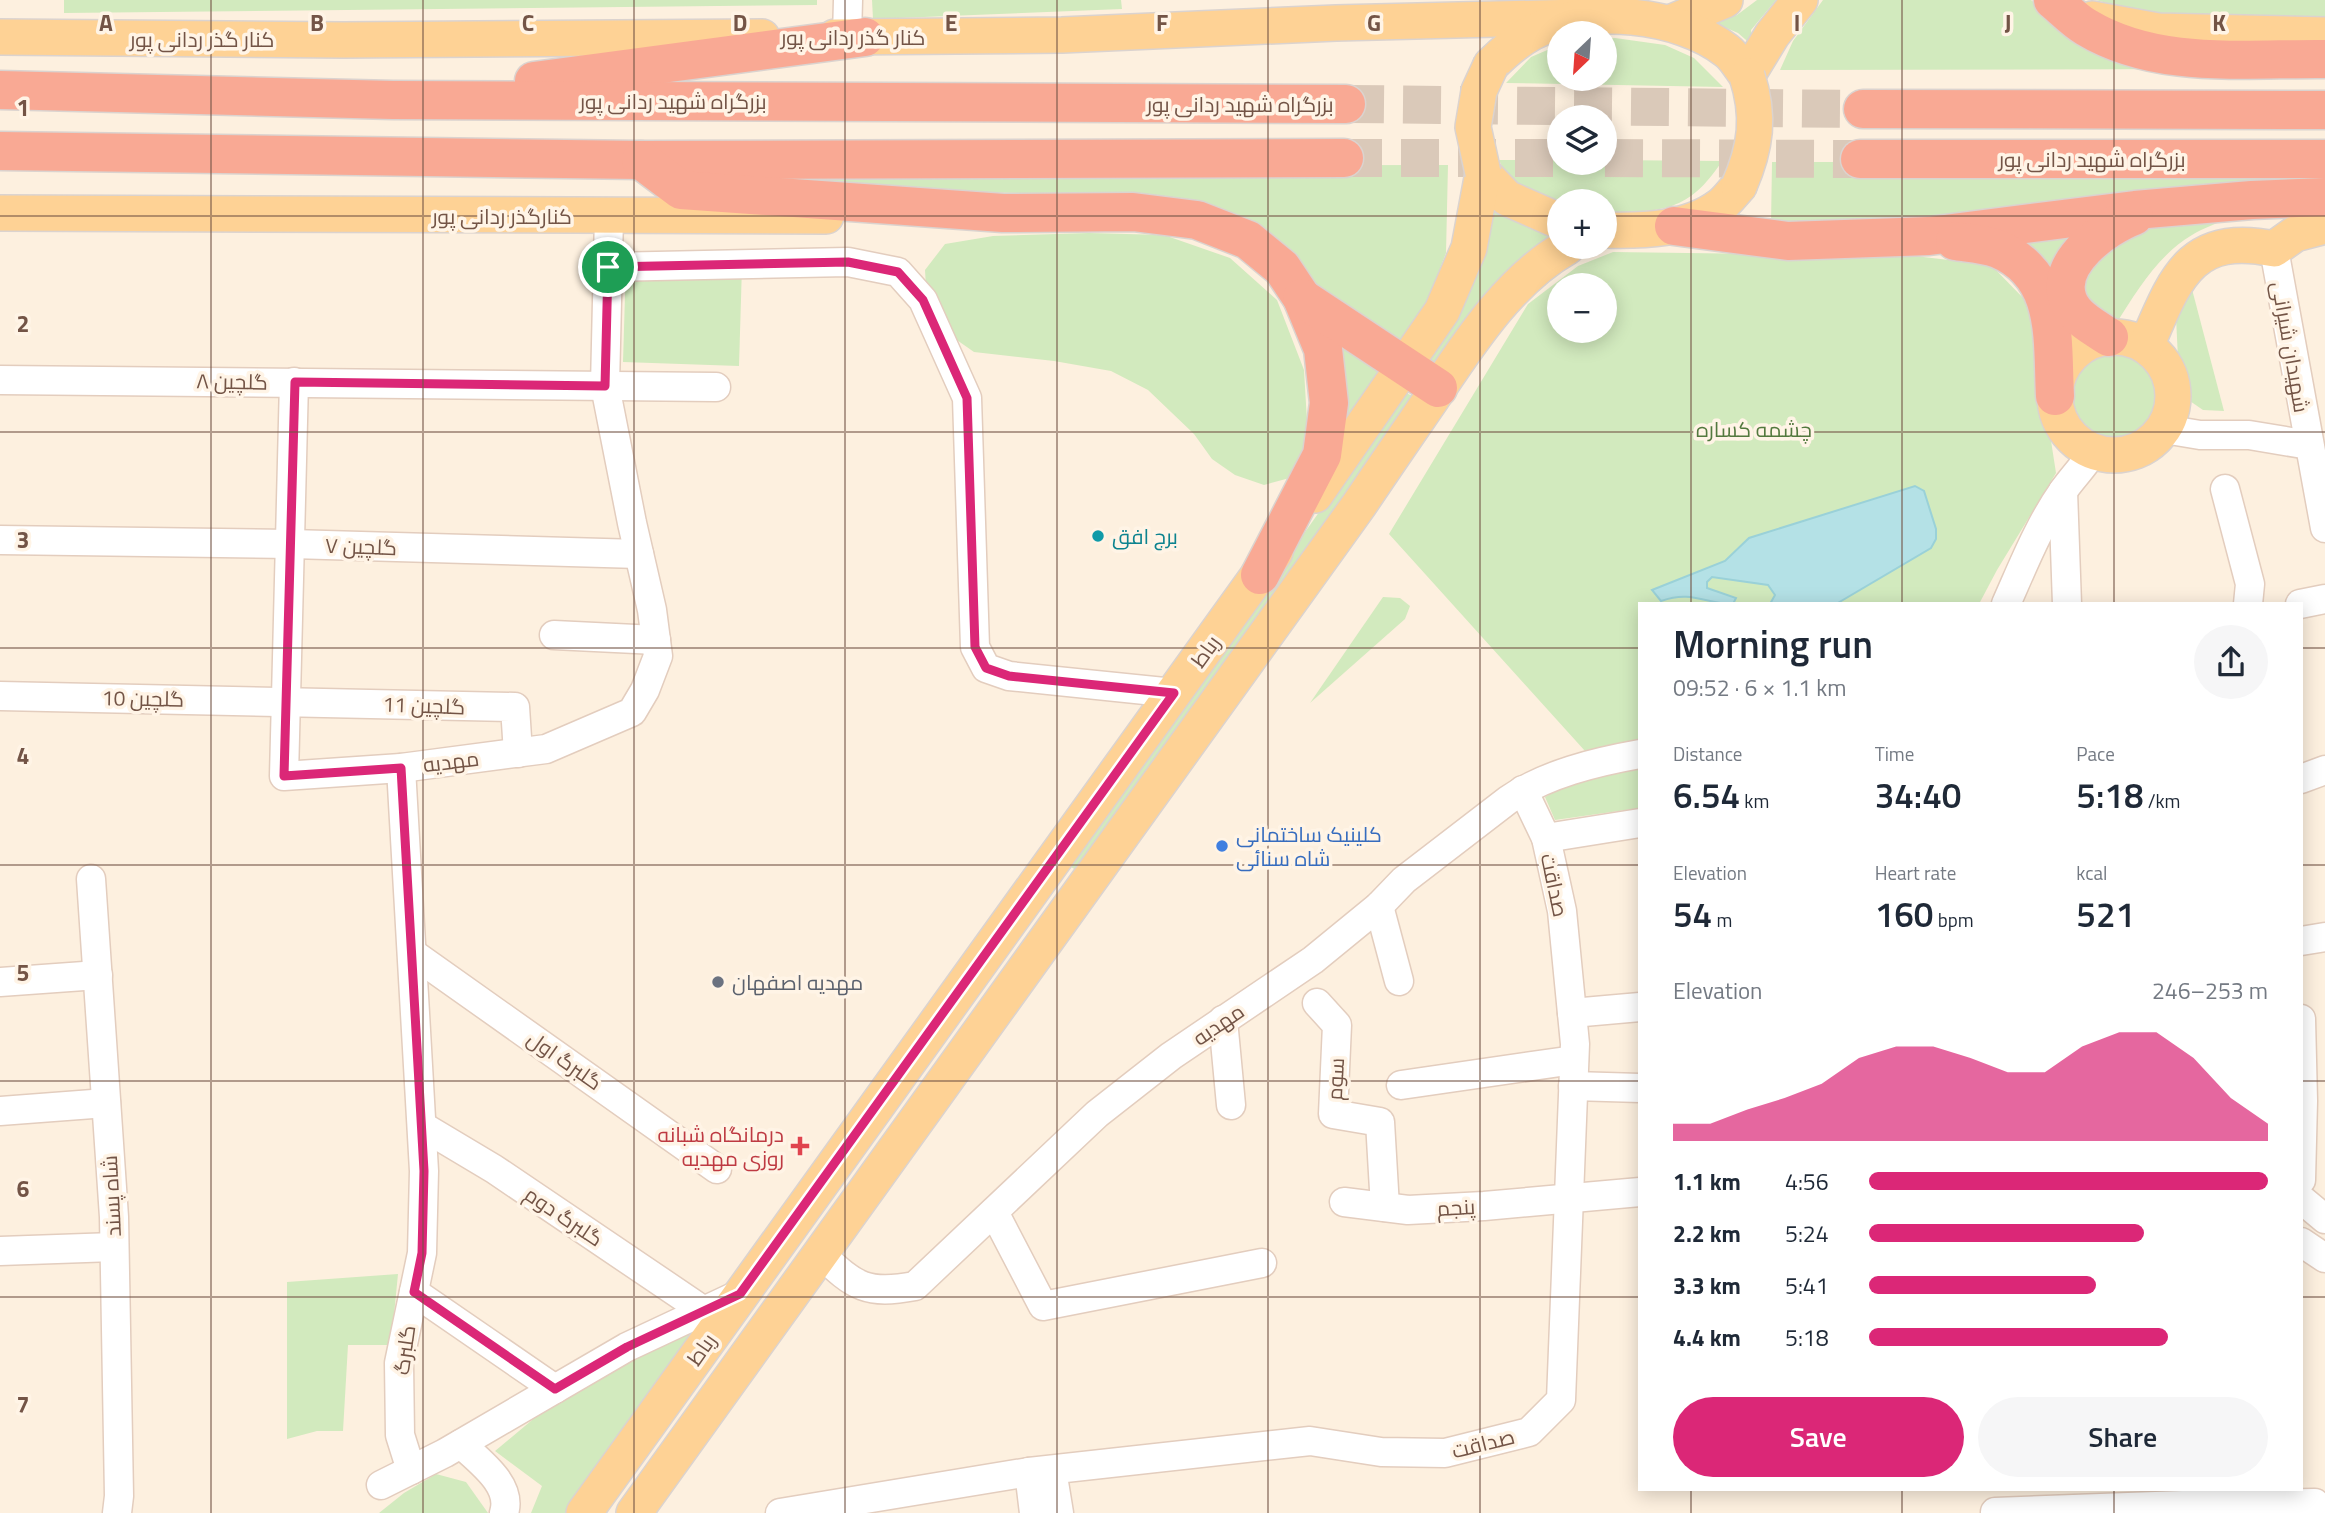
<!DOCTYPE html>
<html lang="en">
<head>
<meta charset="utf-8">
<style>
	:root { --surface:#fff; --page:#f6f6f7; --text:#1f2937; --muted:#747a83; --accent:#db2777 }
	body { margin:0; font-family:"Titillium Web",Cairo,sans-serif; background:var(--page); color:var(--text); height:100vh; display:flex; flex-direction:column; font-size:26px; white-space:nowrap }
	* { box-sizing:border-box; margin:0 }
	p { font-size:23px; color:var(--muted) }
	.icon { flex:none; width:38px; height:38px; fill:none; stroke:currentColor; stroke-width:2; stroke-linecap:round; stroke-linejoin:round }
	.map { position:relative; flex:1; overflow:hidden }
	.side { position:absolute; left:1638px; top:602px; width:665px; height:889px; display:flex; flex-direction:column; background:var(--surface); border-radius:0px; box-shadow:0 4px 18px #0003 }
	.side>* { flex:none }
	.needle { width:46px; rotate:205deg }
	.tools { position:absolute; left:1547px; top:21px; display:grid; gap:14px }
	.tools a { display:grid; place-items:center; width:70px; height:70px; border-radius:50%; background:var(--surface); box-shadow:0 4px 18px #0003; font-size:35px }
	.pin { position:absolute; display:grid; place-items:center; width:60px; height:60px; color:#fff; margin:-30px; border:4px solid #fff; border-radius:50%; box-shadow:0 2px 7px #0007 }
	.round { display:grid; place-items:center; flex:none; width:74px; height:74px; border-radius:37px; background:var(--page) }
	.head { display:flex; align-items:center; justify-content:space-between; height:119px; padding:0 35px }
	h1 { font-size:38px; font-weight:600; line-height:52px }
	.metrics { display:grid; grid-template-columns:repeat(3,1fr); gap:10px; height:119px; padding:7px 35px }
	.metrics div { display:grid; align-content:center }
	.metrics b { font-size:35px; font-weight:600 }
	.metrics small { font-size:19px; font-weight:400 }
	.metrics p { font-size:19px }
	.chart { height:196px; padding:14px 35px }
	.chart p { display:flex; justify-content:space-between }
	.chart svg { width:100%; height:126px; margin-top:7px; fill:var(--accent); opacity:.7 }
	.button { display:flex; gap:14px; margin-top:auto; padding:14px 35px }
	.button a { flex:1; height:80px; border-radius:42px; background:var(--accent); color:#fff; font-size:28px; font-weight:600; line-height:80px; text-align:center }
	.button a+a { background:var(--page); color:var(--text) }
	ul { padding:0 35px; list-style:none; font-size:23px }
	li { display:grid; grid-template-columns:112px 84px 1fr; align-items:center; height:52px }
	li i { height:18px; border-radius:9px; background:var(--accent) }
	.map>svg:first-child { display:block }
	.green { fill:#d2eabe; fill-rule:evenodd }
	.water { fill:#b4e1e6; stroke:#9ad1d8; stroke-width:2 }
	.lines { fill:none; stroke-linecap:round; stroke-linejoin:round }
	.highway-tunnel { stroke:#dac9b9; stroke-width:38; stroke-dasharray:38 19; stroke-linecap:butt }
	.minor-casing { stroke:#e3cdbe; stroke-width:31 }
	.major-casing { stroke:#dbd3cf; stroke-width:38 }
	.highway-casing { stroke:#dbd3cf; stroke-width:41 }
	.minor { stroke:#fff; stroke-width:28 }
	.major { stroke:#fed295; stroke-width:35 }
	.highway { stroke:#f9a994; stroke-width:38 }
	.major-bridge-casing { stroke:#dbd3cf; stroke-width:38; stroke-linecap:butt }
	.major-bridge { stroke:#fed295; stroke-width:35 }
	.route-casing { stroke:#fff; stroke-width:14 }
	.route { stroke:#db2777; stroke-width:9 }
	.grid { fill:none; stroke:#735446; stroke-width:2; stroke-opacity:0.55 }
	.culture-dot { fill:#0f9aa8; stroke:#fff4e6; stroke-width:2.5 }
	.shop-dot { fill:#3f7fe0; stroke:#fff4e6; stroke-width:2.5 }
	.worship-dot { fill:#6b7280; stroke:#fff4e6; stroke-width:2.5 }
	.health-dot { fill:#e0444e; stroke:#fff4e6; stroke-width:2.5 }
	.labels { text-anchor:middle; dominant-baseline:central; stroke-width:7; stroke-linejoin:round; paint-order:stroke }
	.street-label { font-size:21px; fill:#735446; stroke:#fff4e6 }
	.park-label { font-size:21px; fill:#53793e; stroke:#fff4e6 }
	.culture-label { font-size:21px; fill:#0d838f; stroke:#fff4e6; text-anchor:start }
	.shop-label { font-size:21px; fill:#366cbe; stroke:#fff4e6; text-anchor:start }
	.worship-label { font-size:21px; fill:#5b616d; stroke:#fff4e6; text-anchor:start }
	.health-label { font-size:21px; fill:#be3a42; stroke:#fff4e6; text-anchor:end }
	.grid-label { font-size:23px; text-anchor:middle; font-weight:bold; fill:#735446; stroke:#fff4e6; stroke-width:7; stroke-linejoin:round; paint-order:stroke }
</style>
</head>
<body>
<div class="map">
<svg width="2325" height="1513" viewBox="0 0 2325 1513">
	<rect width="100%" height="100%" fill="#fdf0df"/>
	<g class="green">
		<path d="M64 0H817V5L64 13Z"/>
		<path d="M872 0H1121L1122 9 873 19Z"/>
		<path d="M1757 0H1776L1751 30 1753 46 1738 33 1715 23 1737 15Z"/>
		<path d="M1823 0H2031L2068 32 2201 69 1780 70 1793 41Z"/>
		<path d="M2096 0H2325V26L2160 18Z"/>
		<path d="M1615 38 1665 45 1694 58 1723 87 1506 83 1531 57 1559 45V79H1605V39Z"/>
		<path d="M1499 160H1559V163H1605V160L1722 161C1689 212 1662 212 1605 212V201H1559V204C1531 193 1511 189 1499 160Z"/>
		<path d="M1772 162H1852L2325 179 2267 180 1975 217 1771 224Z"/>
		<path d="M1448 165 1446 253 1427 302 1398 343 1298 271 1161 196 878 190 789 184 793 166Z"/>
		<path d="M1487 191C1505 223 1525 227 1559 232L1439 369 1428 362 1464 306 1477 272Z"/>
		<path d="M2228 218C2216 224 2203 228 2192 235 2159 254 2136 292 2116 324L2077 303 2089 260 2143 226Z"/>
		<path d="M2106 223 2080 242 2083 339 2058 367 2015 245Z"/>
		<path d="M1089 233 1164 235 1230 258 1277 300 1304 370 1308 438 1297 476 1264 485 1235 475 1212 459 1194 434 1148 390 1111 371 1054 361 974 352 944 331 927 304 925 270 945 244 993 236Z"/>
		<path d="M1613 252 1915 256 1991 265 2030 305 2056 473 1997 570 1979 604H1640V741L1585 751 1389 534 1528 304 1578 266ZM1559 285H1605V331H1559Z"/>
		<path d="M626 262 742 266 739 366 623 362Z"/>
		<path d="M2188 274 2224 411 2203 410 2187 399 2179 380 2176 317Z"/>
		<path d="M1316 319 1383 371 1334 432Z"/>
		<circle cx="2114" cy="398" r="45"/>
		<path d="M1404 392 1419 399 1078 871 1069 866Z"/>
		<path d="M1383 597 1400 598 1410 606 1405 619 1310 703Z"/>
		<path d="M1640 766V808L1555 820 1545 797 1571 782Z"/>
		<path d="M398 1274 391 1345H348L343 1431H317L287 1439V1282Z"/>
		<path d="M700 1326 567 1513H531L542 1486 495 1451 550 1405 629 1358Z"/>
		<path d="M436 1474 466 1482 488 1513H379L404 1493Z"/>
	</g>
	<path class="water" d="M1915 486 1924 491 1936 529V539L1931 548 1836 604H1770L1775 595 1768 585 1712 577 1707 582V588L1736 598 1733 604C1704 604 1693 590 1661 601L1652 590 1725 561 1749 538Z"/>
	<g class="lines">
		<g class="highway-tunnel">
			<path d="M1346 104 1863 109"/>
			<path d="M1344 158H1559"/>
			<path d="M1605 158 1860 159"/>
		</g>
		<defs>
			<g id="minor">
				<path d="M847 37 848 0"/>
				<path d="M2274 249 2325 528"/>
				<path d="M608 267 848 262 898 272 923 300 967 398 975 647 986 668 1009 676 1174 693"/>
				<path d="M0 380 716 387"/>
				<path d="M294 382 284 776 401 768 546 749 632 712 645 690 658 656 652 610 632 523 605 386 609 216"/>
				<path d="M2164 429 2200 435H2249L2309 445"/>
				<path d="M2225 489 2250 584 2248 604"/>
				<path d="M2063 491 2067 604"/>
				<path d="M0 540 291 544 639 554"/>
				<path d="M2006 604C2023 566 2039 525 2063 491 2073 477 2084 466 2093 452"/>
				<path d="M2300 604 2325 599"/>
				<path d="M554 635 656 640"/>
				<path d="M0 696 515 707 518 753"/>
				<path d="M401 768 424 1171 422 1253 399 1363 400 1435 411 1470"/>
				<path d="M2301 779 2325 770"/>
				<path d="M1546 838 1640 823"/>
				<path d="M91 879 114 1217 119 1496 117 1513"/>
				<path d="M1379 906 1399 981"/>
				<path d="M2301 941 2325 937"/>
				<path d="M412 953 717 1169"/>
				<path d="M0 982 98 975"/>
				<path d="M1317 1003 1337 1025 1333 1114 1380 1122 1385 1207"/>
				<path d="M1572 1013 1640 1007"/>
				<path d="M2301 1019 2303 1101 2301 1180"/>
				<path d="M1223 1020 1231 1105"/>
				<path d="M1401 1085 1574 1060"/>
				<path d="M1573 1086 1640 1088"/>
				<path d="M0 1111 106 1103"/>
				<path d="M422 1126 494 1169 704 1311"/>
				<path d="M2301 1199 2325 1219"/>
				<path d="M1344 1202 1408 1210 1484 1206 1640 1192"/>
				<path d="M994 1212 1043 1306 1262 1263"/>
				<path d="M2301 1242 2325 1258"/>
				<path d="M0 1251 114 1247"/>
				<path d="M821 1254C855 1287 867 1295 915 1286L1097 1114 1171 1056 1313 960 1379 906 1404 880 1508 800C1546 774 1595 762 1640 754"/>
				<path d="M414 1292 555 1389"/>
				<path d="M461 1444C479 1461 513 1485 504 1513"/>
				<path d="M1052 1470 1059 1513"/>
				<path d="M1029 1472 1034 1513"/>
				<path d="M381 1485 445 1453 627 1347 740 1294"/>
				<path d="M1995 1512 2183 1505 2315 1503 2309 1513"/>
				<path d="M780 1513 1029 1472 1310 1441 1381 1452 1445 1453 1529 1432 1561 1400 1575 1044 1562 911 1546 838 1523 790"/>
			</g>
			<g id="major">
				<path d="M2092 19 2158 31 2325 35"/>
				<path d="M1670 23 1725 0"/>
				<path d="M0 37 343 40 762 37"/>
				<path d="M835 37 1062 35 1336 23 1581 17"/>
				<path d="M1491 65C1504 52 1516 41 1533 32 1587 5 1679 13 1727 51 1735 57 1741 68 1747 76L1772 35 1800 0"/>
				<path d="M1483 173 1507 198 1559 221"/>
				<path d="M0 213 826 216"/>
				<path d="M1605 230C1643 231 1688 230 1720 206 1727 201 1733 192 1739 186"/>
				<circle cx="2114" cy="396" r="59"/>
				<path d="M2146 346C2175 280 2189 231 2274 249L2295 234 2325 226"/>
				<path d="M1315 495 1442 311 1469 248 1483 173"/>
				<path d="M584 1513 1275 552"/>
				<path d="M634 1513 1359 505C1383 469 1408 433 1432 398 1469 343 1509 280 1567 247"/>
			</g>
			<g id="highway">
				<path d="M2053 0C2064 9 2074 20 2086 27 2157 70 2246 58 2325 59"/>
				<path d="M534 81 865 37"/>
				<path d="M0 90 393 100 1346 104"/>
				<path d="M1863 109 2325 110"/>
				<path d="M0 151 641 160 1344 158"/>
				<path d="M1860 159H2325"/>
				<path d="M641 160 681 190 1003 213 1133 212 1197 220 1248 240 1282 268 1302 298 1323 349 1329 403 1322 455 1260 575"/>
				<path d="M1674 226 1788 241 1929 236 2135 210 2252 200 2325 197"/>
				<path d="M1955 241C1968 243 1985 244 1998 249 2060 275 2052 340 2055 396"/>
				<path d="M1302 298 1438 388"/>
				<path d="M2109 337C2095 328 2074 317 2068 300 2054 263 2105 227 2134 216"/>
			</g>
		</defs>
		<use href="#minor" class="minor-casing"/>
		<use href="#major" class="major-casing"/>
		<use href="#highway" class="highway-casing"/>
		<use href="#minor" class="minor"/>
		<use href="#major" class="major"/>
		<use href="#highway" class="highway"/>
		<defs>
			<g id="major-bridge">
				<path d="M1483 173 1473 127 1479 91 1491 65"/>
				<path d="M1739 186C1756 147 1760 116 1747 76"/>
			</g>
		</defs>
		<use href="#major-bridge" class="major-bridge-casing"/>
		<use href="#major-bridge" class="major-bridge"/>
	</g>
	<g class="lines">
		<defs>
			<path id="route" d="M848 262 898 272 923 300 967 398 975 647 986 668 1009 676 1174 693 740 1294 627 1347 555 1389 414 1292 422 1253 424 1171 401 768 284 776 295 382 605 386 608 267Z"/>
		</defs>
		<use href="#route" class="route-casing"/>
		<use href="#route" class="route"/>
	</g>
	<path class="grid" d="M211 0V1513M423 0V1513M634 0V1513M845 0V1513M1057 0V1513M1268 0V1513M1480 0V1513M1691 0V604M1902 0V604M2114 0V604M0 216H1559M1605 216H2325M0 432H2325M0 648H1640M2301 648H2325M0 865H1640M2301 865H2325M0 1081H1640M2301 1081H2325M0 1297H1640M2301 1297H2325M1691 1489V1513M1902 1489V1513M2114 1489V1513"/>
	<circle class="culture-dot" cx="1098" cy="536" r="7"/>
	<circle class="shop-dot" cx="1222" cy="846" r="7"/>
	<circle class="worship-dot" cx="718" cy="982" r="7"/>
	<path class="health-dot" d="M796.5 1135.5h7v7h7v7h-7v7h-7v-7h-7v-7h7z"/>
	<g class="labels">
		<g class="street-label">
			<text x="853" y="37">کنار گذر ردانی پور</text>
			<text x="202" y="39">کنار گذر ردانی پور</text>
			<text x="673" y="101">بزرگراه شهید ردانی پور</text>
			<text x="1240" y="104">بزرگراه شهید ردانی پور</text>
			<text x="2092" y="159">بزرگراه شهید ردانی پور</text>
			<text x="502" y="216">کنارگذر ردانی پور</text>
			<text transform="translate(2291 347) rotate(80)">شهیدان شیرانی</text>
			<text transform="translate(232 381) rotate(1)">گلچین ۸</text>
			<text transform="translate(361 546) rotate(2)">گلچین ۷</text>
			<text transform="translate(1205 651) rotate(-54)">رباط</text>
			<text transform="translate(143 698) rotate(1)">گلچین 10</text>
			<text transform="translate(424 705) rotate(2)">گلچین 11</text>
			<text transform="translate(451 761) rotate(-7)">مهدیه</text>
			<text transform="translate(1555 885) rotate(78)">صداقت</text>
			<text transform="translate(1218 1024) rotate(-34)">مهدیه</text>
			<text transform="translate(565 1060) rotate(35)">گلبرگ اول</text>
			<text transform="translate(1335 1079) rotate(-87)">سوم</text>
			<text transform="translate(111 1196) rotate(-93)">شاه پسند</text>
			<text transform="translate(1456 1207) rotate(-3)">پنجم</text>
			<text transform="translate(564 1216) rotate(34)">گلبرگ دوم</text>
			<text transform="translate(701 1349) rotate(-55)">رباط</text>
			<text transform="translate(404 1350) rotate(-82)">گلبرگ</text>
			<text transform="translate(1483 1443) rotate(-14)">صداقت</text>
		</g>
		<g class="park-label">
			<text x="1754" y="429">چشمه کساره</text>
		</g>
		<g class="culture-label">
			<text x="1112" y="536">برج افق</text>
		</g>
		<g class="shop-label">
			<text x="1236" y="834">کلینیک ساختمانی<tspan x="1236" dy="24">شاه سنائی</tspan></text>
		</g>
		<g class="worship-label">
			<text x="732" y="982">مهدیه اصفهان</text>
		</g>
		<g class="health-label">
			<text x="784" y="1134">درمانگاه شبانه<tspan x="784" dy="24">روزی مهدیه</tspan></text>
		</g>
	</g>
	<g class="grid-label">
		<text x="106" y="31">A</text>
		<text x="317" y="31">B</text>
		<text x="528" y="31">C</text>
		<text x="740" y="31">D</text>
		<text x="951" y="31">E</text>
		<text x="1162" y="31">F</text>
		<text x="1374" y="31">G</text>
		<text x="1797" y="31">I</text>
		<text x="2008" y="31">J</text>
		<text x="2219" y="31">K</text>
		<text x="23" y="116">1</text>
		<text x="23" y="332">2</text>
		<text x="23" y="548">3</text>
		<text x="23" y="764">4</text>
		<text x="23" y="981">5</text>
		<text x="23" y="1197">6</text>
		<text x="23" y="1413">7</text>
	</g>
</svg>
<div class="tools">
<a><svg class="needle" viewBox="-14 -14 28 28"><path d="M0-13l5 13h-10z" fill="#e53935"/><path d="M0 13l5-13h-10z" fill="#747a83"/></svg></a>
<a><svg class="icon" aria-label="layers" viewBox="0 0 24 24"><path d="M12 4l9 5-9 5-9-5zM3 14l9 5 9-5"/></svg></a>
<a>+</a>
<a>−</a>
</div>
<div class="pin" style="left:608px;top:267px;background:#1e9e55"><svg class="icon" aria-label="arrive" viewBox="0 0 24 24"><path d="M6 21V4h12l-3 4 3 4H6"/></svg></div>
<section class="side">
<div class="head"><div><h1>Morning run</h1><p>09:52 · 6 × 1.1 km</p></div><a class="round"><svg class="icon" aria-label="share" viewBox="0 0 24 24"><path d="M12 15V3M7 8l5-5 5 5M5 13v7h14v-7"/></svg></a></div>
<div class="metrics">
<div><p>Distance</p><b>6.54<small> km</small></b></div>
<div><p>Time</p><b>34:40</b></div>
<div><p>Pace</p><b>5:18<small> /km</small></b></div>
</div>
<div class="metrics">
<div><p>Elevation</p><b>54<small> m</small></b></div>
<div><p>Heart rate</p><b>160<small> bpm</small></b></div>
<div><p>kcal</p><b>521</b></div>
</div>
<div class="chart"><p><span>Elevation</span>246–253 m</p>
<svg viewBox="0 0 160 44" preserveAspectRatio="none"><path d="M0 44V38L10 38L20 33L30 29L40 24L50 15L60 11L70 11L80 15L90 20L100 20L110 11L120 6L130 6L140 15L150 29L160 38V44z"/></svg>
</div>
<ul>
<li><b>1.1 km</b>4:56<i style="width:100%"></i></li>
<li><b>2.2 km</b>5:24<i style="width:69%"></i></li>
<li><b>3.3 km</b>5:41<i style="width:57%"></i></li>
<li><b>4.4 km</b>5:18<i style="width:75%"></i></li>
</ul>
<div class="button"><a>Save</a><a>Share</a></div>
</section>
</div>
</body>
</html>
